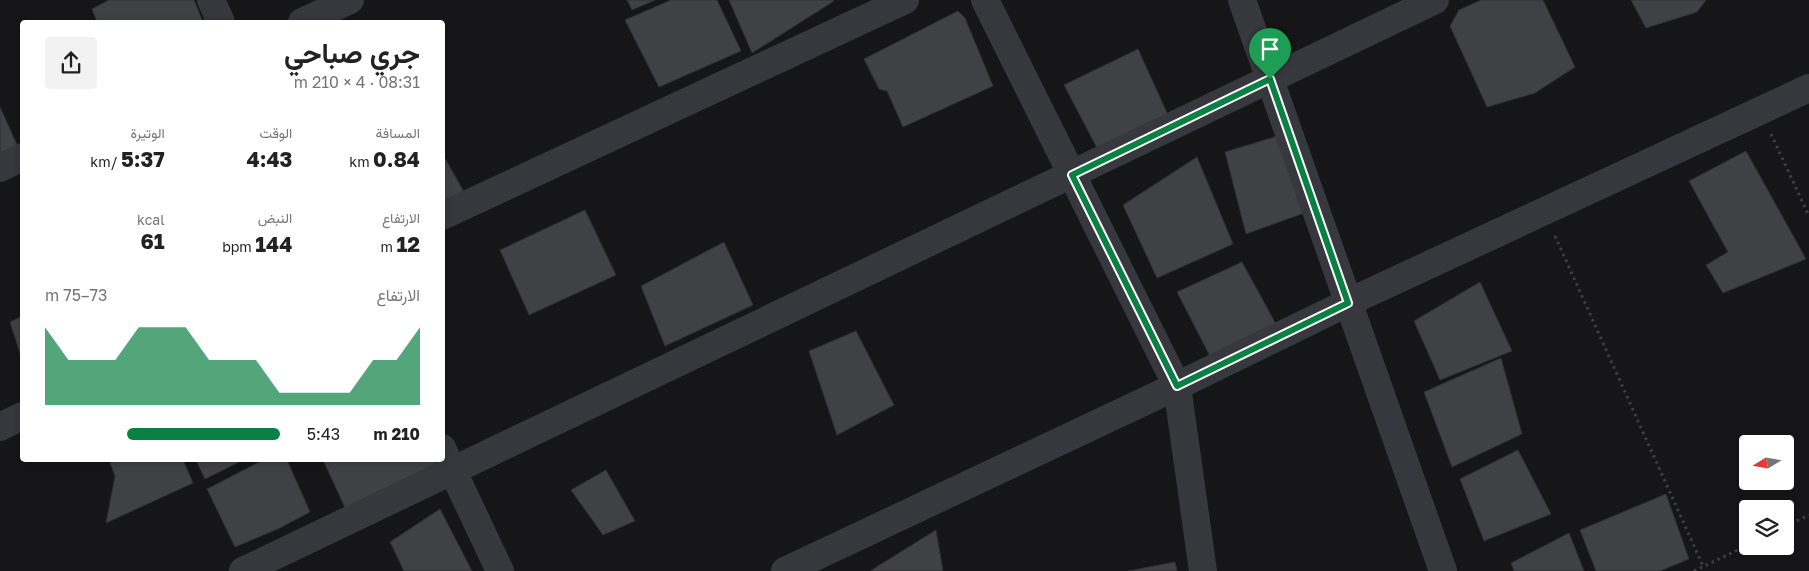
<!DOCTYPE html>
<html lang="ar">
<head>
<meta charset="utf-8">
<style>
	:root { --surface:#fff; --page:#f2f2f2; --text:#222; --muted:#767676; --accent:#0b8043 }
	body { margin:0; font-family:"Golos Text",Vazirmatn,sans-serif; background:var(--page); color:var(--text); direction:rtl; height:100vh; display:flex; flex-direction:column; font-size:19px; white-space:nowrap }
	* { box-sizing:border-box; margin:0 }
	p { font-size:16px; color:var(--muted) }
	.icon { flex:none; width:28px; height:28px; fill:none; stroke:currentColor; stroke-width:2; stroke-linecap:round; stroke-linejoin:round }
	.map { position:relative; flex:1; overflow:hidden; direction:ltr }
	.details { position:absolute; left:20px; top:20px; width:425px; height:442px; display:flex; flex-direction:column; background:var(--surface); border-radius:5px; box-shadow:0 2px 8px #0003; direction:rtl }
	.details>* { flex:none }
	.needle { width:32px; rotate:259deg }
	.fabs { position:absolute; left:1739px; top:435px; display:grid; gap:10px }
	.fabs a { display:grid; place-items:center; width:55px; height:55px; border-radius:5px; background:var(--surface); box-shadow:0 2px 8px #0003; font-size:25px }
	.pin { position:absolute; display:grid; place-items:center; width:42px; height:42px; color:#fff; margin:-51px -21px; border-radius:50% 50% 50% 0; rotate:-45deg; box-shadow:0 0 5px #0007 }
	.pin .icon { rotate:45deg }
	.round { display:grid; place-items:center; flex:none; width:52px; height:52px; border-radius:5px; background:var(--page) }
	.summary { display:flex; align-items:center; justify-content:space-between; height:85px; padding:0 25px }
	h1 { font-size:28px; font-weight:700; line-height:38px }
	.stats { display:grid; grid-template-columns:repeat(3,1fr); gap:8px; height:85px; padding:5px 25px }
	.stats div { display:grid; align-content:center }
	.stats b { font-size:21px; font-weight:700 }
	.stats small { font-size:14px; font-weight:400 }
	.stats p { font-size:14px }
	.chart { height:140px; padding:10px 25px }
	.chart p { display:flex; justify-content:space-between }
	.chart svg { width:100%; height:90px; margin-top:5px; fill:var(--accent); opacity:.7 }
	ul { padding:0 25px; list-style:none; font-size:16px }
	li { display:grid; grid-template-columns:80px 60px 1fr; align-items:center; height:38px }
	li i { height:12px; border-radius:6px; background:var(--accent) }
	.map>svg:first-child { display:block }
	.building { fill:#404145; stroke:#303034 }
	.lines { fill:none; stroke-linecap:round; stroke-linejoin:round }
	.path { stroke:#3d3f44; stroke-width:3; stroke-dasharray:2.5 4; stroke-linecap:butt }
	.minor { stroke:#37383d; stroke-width:28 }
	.route-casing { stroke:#fff; stroke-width:10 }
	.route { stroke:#0b8043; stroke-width:6 }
</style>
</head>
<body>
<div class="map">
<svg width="1809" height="571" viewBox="0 0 1809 571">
	<rect width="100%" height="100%" fill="#161618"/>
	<g class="building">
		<path d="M109 0H194L203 22H97L92 9Z"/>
		<path d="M627 0H655L632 10Z"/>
		<path d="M671 0H717L741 51 659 87 625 20Z"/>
		<path d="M729 0H833L834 1 752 53Z"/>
		<path d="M1481 0H1543L1575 67 1535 93 1487 107 1450 26 1459 10Z"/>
		<path d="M1631 0H1706L1697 12 1646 28Z"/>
		<path d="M958 11 965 18 993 86 903 127 887 91 879 89 864 59Z"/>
		<path d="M1138 49 1169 117 1097 148 1064 85Z"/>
		<path d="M0 107 18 147 0 156Z"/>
		<path d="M1281 135 1307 212 1246 234 1225 152Z"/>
		<path d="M1746 151 1806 259 1723 293 1706 265 1728 252 1689 181Z"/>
		<path d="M442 153 468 199 442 211Z"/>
		<path d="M1197 157 1233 244 1157 278 1123 205Z"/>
		<path d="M585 210 616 275 529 315 500 250Z"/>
		<path d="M724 242 753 305 665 346 641 286Z"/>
		<path d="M1242 262 1277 326 1212 360 1177 292Z"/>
		<path d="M1480 282 1512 351 1440 380 1414 321Z"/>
		<path d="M22 316V360L10 322Z"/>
		<path d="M856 331 894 405 837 435 809 351Z"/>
		<path d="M1501 358 1522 434 1452 467 1424 392Z"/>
		<path d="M1518 450 1551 514 1484 541 1460 479Z"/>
		<path d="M109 460H183L193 483 106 523 115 476Z"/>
		<path d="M196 460H243L205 479Z"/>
		<path d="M263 460H287L310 512 280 528 235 547 207 489Z"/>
		<path d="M323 460H436L442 471 348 514Z"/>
		<path d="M606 470 635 521 603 535 571 490Z"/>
		<path d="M1666 494 1689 559 1660 571H1596L1580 530Z"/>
		<path d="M440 509 472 571H404L390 542Z"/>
		<path d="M936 530 943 571H870Z"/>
		<path d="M1569 533 1584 571H1514L1511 563Z"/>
		<path d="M1175 562 1177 571H1128Z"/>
	</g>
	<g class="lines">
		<g class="path">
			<path d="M1771 134 1809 216"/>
			<path d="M1555 236 1703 566"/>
			<path d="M1785 526 1809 515"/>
			<path d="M1694 571 1748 545"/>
		</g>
		<g class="minor">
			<path d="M211 0 221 22"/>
			<path d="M985 0 1177 386 1203 571"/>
			<path d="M1242 0 1443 571"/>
			<path d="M302 22 350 0"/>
			<path d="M0 168 22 157"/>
			<path d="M442 216 905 0"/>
			<path d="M0 427 22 416"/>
			<path d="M442 448 500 571"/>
			<path d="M243 571 1435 0"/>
			<path d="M785 571 1177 386 1347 303 1809 88"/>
		</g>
	</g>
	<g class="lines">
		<defs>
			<path id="route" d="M1270 79 1348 303 1177 386 1072 175Z"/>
		</defs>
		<use href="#route" class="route-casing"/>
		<use href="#route" class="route"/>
	</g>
</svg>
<div class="fabs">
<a><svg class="needle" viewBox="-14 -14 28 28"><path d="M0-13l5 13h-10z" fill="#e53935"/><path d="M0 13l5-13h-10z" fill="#767676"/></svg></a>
<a><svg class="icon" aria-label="layers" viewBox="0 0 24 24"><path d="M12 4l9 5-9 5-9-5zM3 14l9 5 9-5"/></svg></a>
</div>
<div class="pin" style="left:1270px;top:79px;background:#1e9e55"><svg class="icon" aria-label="arrive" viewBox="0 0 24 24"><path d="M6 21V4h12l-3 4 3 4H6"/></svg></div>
<section class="details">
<div class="summary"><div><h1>جري صباحي</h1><p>08:31 · 4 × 210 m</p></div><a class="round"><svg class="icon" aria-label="share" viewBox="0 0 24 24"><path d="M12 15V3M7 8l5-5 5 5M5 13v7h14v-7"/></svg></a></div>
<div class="stats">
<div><p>المسافة</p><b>0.84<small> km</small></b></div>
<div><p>الوقت</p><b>4:43</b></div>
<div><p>الوتيرة</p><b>5:37<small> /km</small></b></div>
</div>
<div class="stats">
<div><p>الارتفاع</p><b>12<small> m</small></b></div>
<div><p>النبض</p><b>144<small> bpm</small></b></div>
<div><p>kcal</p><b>61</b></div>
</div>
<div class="chart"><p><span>الارتفاع</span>73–75 m</p>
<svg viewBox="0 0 160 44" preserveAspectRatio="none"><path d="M0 44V6L10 22L20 22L30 22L40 6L50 6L60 6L70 22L80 22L90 22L100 38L110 38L120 38L130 38L140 22L150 22L160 6V44z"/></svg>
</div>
<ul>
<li><b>210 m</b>5:43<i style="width:65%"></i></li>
</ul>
</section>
</div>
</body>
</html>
